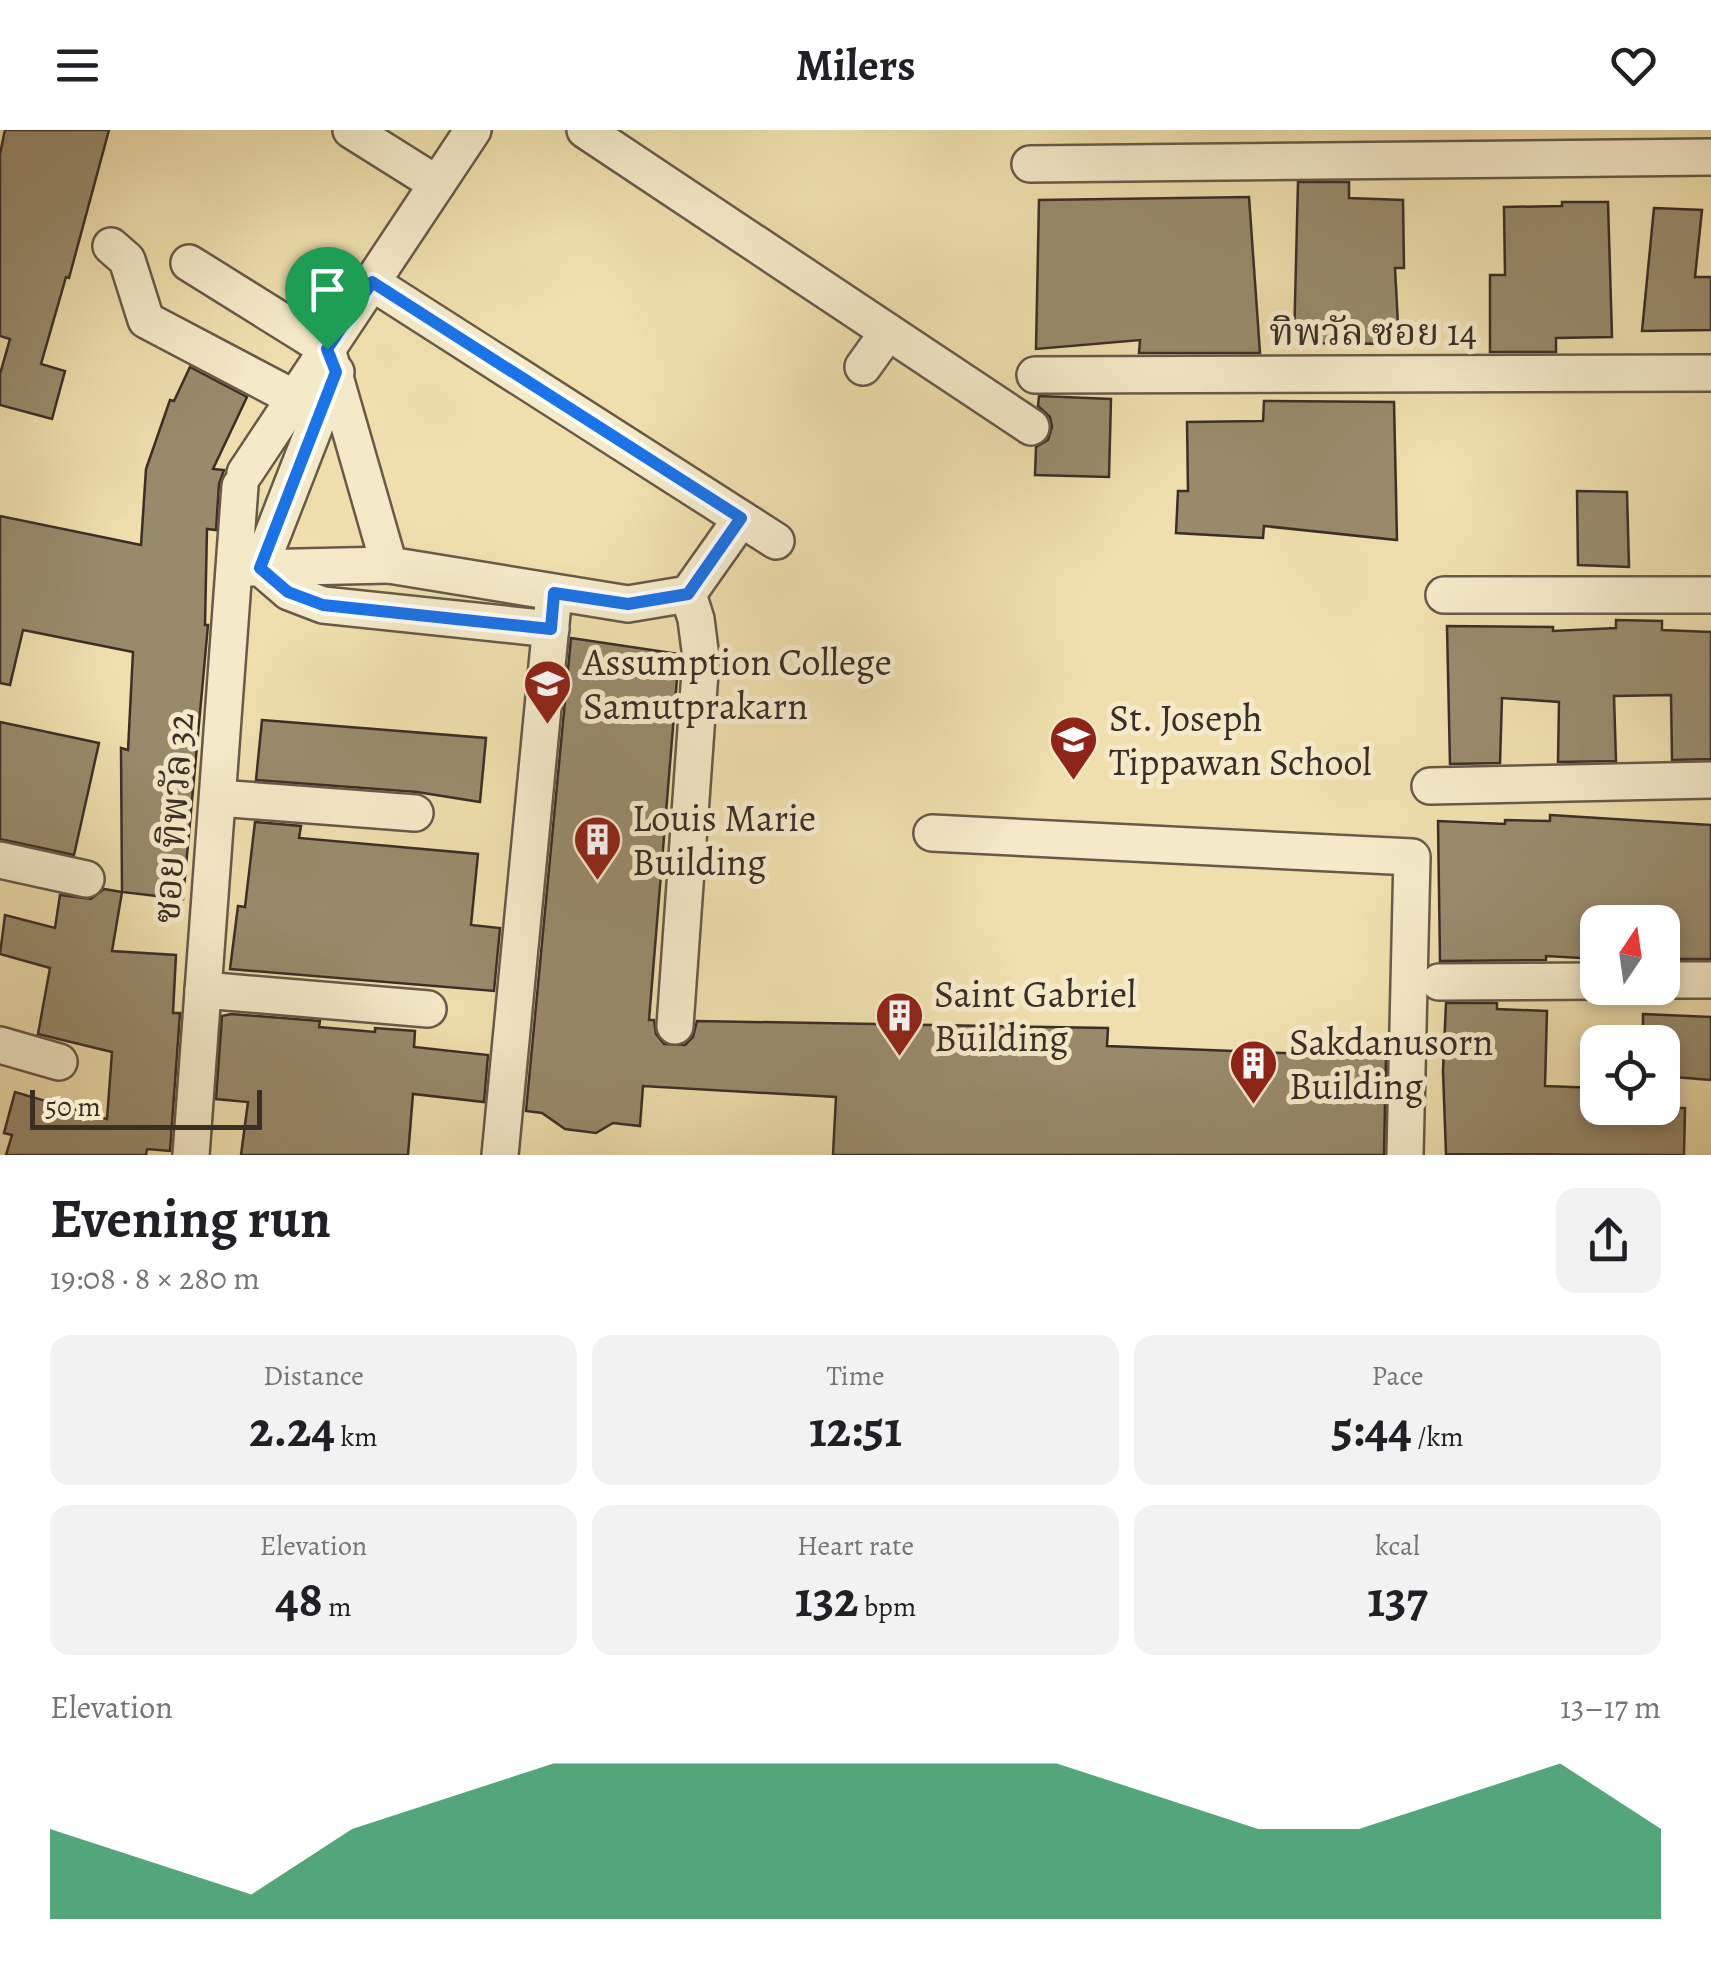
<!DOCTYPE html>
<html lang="en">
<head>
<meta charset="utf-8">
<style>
	:root { --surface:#fff; --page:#f2f2f2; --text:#202124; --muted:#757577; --accent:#0b8043 }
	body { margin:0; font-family:Alegreya,"Noto Serif Thai",serif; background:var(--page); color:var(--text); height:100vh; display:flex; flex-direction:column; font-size:38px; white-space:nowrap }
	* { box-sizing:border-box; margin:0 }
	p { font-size:32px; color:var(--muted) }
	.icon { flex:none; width:55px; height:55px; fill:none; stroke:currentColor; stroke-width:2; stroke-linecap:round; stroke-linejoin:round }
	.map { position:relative; height:1025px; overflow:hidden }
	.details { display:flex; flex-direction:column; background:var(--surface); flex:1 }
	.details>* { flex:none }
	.needle { width:65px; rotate:13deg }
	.buttons { position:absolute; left:1580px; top:775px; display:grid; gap:20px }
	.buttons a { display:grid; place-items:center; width:100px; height:100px; border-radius:20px; background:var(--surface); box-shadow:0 5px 15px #0003; font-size:50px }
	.scale { position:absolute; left:30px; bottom:25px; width:232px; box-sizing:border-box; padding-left:10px; border:5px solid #3a2f26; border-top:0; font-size:28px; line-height:35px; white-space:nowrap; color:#3a2f26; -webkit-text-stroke:8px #f4eac9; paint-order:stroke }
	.pin { position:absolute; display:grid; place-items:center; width:85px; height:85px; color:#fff; margin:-102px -42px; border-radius:50% 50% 50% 0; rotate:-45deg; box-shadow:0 0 10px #0007 }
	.pin .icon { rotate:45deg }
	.round { display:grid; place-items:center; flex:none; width:105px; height:105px; border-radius:20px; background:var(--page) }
	.headline { display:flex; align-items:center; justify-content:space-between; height:170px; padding:0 50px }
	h1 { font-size:55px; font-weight:700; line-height:75px }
	.figures { display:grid; grid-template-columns:repeat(3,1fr); gap:15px; height:170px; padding:10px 50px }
	.figures div { display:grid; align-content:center; border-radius:20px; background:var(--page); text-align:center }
	.figures b { font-size:50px; font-weight:700 }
	.figures small { font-size:28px; font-weight:400 }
	.figures p { font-size:28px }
	.chart { height:280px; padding:20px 50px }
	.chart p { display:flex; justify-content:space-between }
	.chart svg { width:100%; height:180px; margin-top:10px; fill:var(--accent); opacity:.7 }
	header { display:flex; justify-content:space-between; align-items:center; height:130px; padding:0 50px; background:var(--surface); font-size:45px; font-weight:700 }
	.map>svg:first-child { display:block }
	.building { fill:#988b6c; stroke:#3a2f26; stroke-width:2.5 }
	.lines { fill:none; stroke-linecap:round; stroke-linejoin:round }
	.minor-casing { stroke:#675b48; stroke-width:40 }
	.minor { stroke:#f4eac9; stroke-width:35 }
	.route-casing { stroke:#fff; stroke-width:20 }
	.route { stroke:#1a73e8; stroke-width:12 }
	.labels { text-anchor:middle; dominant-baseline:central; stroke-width:10; stroke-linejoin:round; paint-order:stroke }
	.street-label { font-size:38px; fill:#3a2f26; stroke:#f4eac9 }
	.poi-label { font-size:38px; fill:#3a2f26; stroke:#f4eac9; text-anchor:start }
</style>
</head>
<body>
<header><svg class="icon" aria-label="menu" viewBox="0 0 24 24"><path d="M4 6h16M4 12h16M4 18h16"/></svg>Milers<svg class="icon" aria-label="heart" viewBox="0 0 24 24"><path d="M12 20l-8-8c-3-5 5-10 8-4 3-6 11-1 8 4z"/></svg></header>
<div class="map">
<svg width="1711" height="1025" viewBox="0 0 1711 1025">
	<rect width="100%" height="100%" fill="#eedfac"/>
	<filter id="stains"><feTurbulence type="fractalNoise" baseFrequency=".002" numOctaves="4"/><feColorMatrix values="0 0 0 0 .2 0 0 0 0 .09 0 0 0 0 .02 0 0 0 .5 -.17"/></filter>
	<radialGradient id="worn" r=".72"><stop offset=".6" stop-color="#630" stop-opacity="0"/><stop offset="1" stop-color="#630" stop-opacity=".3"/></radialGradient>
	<g class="building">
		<path d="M5 0H109L69 148 66 147 41 234 65 241 52 289 0 275V244L10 209 0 206V24Z"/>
		<path d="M1298 52H1349V68L1403 70 1404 138H1395L1399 214 1294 213Z"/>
		<path d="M1249 67 1260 223H1139L1140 210 1036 219 1039 70Z"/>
		<path d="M1562 72H1608L1612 207 1556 208V222H1490V145H1505L1504 77 1562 76Z"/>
		<path d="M1654 78 1702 80 1695 147H1711V200L1642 201Z"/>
		<path d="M190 237 247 267 213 339 224 340 219 354 216 400 207 399 205 495H208L183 769 122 762 121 618 128 620 133 522 23 500 10 555 0 553V386L141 415 146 339 170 270 174 271Z"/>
		<path d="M1039 266 1111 269 1109 347 1035 345 1036 317 1048 310 1052 297 1050 287 1038 276Z"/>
		<path d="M1264 271 1394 272 1397 410 1264 396 1263 408 1176 403 1178 361H1188L1187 292 1263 291Z"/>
		<path d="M1577 361 1627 362 1629 437 1578 435Z"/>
		<path d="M1616 490 1662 491V500L1711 502V629L1672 630 1671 565 1614 566 1616 631 1558 632 1559 572 1502 568 1500 633 1450 634 1447 496 1553 497V501L1616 498Z"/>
		<path d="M571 508 679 524 649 890H654L656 904 664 914 685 915 693 907 697 891 1108 898 1107 916 1386 927 1384 1025H833L836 967 643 956 640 996 613 993 596 1003 565 999 542 983 526 981Z"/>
		<path d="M262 590 486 608 480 672 417 662 256 650Z"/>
		<path d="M0 592 99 613 74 725 0 709Z"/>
		<path d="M1550 685 1711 695V829H1662V792H1598V829L1546 826V830L1440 831 1438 691 1505 694V690L1550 691Z"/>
		<path d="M255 692 301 696 299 708 478 724 471 795 500 798 494 861 230 839 238 776 245 777Z"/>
		<path d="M104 759 122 762 112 821 176 825 173 883H180L170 1021 147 1019 146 1025H6L12 1005 4 1003 15 962 107 989 112 922 38 904 50 838 0 824 5 785 55 798 60 765 91 769Z"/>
		<path d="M1446 873H1497V879L1547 881 1545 956 1598 958V978H1685L1684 1025 1446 1024 1443 941Z"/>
		<path d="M231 884 320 891 319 897 375 902V898L415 901 414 917 488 925 484 972 413 964 408 1025H241L248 972 216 969 222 886Z"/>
		<path d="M1643 884 1711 887V950L1662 946V912H1643Z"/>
	</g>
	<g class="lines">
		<defs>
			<g id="minor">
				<path d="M351 0 437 54"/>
				<path d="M585 0 1031 297"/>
				<path d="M1030 34 1711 27"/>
				<path d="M111 116 127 130 146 190 294 268"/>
				<path d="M189 133 327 219 389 435 628 474 688 464 741 389"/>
				<path d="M371 152 776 411"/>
				<path d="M863 237 888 202"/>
				<path d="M1035 245 1711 243"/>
				<path d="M245 343 473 0"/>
				<path d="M260 437 289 462 323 475 551 499"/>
				<path d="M260 437 336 242"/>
				<path d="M250 438 389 435"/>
				<path d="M1444 465H1711"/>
				<path d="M1430 656 1711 650"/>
				<path d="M218 668 415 683"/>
				<path d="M932 703 1412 727 1405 1025"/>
				<path d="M0 730 86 749"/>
				<path d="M1662 850H1711"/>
				<path d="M1439 852 1598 851"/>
				<path d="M203 860 428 879"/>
				<path d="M675 896 701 528 696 489 688 464"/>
				<path d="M0 915 59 932"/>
				<path d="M191 1025 240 356"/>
				<path d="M500 1025 554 463"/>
			</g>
		</defs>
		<use href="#minor" class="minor-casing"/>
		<use href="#minor" class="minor"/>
	</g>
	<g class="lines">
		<defs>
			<path id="route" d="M372 152 741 388 688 464 628 474 554 463 551 499 323 475 288 462 260 438 336 242 327 219Z"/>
		</defs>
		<use href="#route" class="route-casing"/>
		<use href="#route" class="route"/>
	</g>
	<defs>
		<symbol id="school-pin" viewBox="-11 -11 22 30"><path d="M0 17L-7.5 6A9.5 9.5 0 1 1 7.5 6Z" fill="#8f2418" stroke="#f4eac9"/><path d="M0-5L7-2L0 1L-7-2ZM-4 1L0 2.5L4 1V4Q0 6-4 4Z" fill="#fff"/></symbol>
		<symbol id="building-pin" viewBox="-11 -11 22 30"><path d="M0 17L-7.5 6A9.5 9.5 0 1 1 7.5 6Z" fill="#8f2418" stroke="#f4eac9"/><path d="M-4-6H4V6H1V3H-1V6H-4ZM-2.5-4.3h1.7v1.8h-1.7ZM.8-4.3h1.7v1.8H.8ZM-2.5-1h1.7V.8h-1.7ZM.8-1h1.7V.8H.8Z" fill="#fff"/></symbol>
	</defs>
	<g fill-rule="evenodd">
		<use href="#school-pin" x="520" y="526" width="55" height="75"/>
		<use href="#school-pin" x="1046" y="582" width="55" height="75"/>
		<use href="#building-pin" x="570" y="682" width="55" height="75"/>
		<use href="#building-pin" x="872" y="858" width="55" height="75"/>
		<use href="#building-pin" x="1226" y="906" width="55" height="75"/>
	</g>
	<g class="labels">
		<g class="street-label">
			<text x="1373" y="202">ทิพวัล ซอย 14</text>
			<text transform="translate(173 688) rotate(-86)">ซอย ทิพวัล 32</text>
		</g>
		<g class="poi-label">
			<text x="583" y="532">Assumption College<tspan x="583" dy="44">Samutprakarn</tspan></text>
			<text x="1109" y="588">St. Joseph<tspan x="1109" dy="44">Tippawan School</tspan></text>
			<text x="632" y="688">Louis Marie<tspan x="632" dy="44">Building</tspan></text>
			<text x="934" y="864">Saint Gabriel<tspan x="934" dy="44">Building</tspan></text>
			<text x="1289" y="912">Sakdanusorn<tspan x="1289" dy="44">Building</tspan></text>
		</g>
	</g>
	<rect width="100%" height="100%" filter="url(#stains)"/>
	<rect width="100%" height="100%" fill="url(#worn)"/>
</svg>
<div class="buttons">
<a><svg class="needle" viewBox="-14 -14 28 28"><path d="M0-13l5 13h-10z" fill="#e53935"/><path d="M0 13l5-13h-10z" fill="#757577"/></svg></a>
<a><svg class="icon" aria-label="locate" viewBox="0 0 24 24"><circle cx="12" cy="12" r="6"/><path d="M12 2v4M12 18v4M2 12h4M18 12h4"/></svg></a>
</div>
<div class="scale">50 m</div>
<div class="pin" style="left:327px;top:219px;background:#1e9e55"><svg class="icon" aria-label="arrive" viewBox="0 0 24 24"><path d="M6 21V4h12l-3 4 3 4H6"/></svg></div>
</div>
<section class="details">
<div class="headline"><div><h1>Evening run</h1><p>19:08 · 8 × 280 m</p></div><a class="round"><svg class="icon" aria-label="share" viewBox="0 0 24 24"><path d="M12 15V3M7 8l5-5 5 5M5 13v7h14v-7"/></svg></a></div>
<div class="figures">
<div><p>Distance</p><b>2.24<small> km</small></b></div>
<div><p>Time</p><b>12:51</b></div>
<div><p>Pace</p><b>5:44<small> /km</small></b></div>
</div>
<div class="figures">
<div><p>Elevation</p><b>48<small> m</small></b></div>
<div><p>Heart rate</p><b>132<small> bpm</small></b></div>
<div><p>kcal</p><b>137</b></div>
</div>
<div class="chart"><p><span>Elevation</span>13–17 m</p>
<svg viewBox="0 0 160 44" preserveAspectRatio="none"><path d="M0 44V22L10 30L20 38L30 22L40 14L50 6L60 6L70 6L80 6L90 6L100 6L110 14L120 22L130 22L140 14L150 6L160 22V44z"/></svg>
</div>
</section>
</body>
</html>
